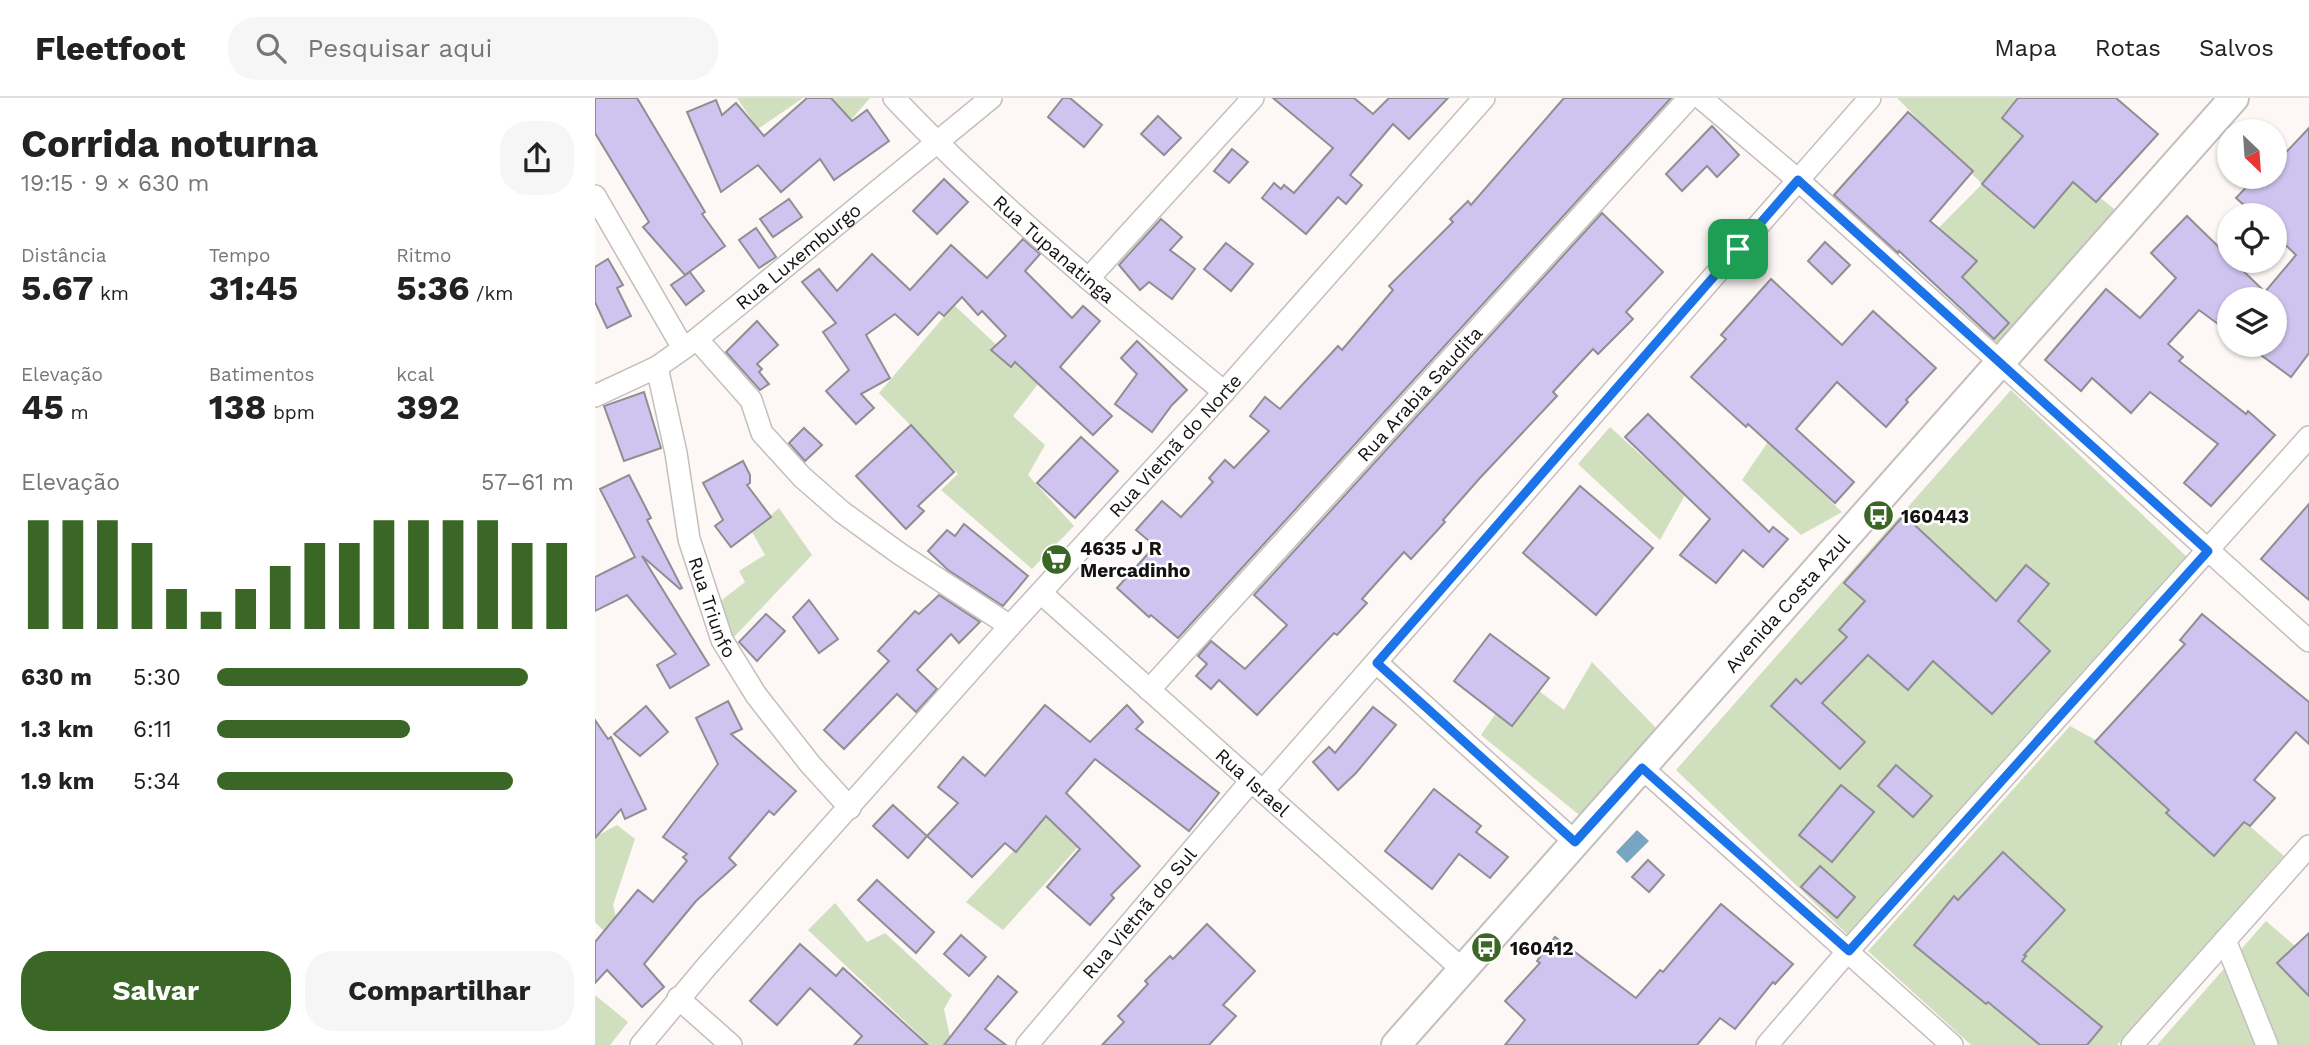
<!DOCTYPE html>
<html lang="pt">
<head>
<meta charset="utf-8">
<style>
	:root { --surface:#fff; --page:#f6f6f6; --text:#222; --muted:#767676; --line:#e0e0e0; --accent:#3a6726 }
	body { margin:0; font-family:"Work Sans",sans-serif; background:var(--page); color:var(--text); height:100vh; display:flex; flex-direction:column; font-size:26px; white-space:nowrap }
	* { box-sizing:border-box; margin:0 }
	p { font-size:23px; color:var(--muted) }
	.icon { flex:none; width:38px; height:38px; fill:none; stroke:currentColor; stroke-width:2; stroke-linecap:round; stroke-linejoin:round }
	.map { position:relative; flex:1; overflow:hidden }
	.sheet { display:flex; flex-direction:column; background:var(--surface); width:595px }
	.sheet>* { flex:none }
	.needle { width:46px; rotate:155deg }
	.tools { position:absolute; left:1622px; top:21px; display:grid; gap:14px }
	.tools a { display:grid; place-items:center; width:70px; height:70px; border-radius:50%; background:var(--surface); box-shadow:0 2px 5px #0004; font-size:35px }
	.pin { position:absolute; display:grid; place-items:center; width:60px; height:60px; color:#fff; margin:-30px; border-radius:14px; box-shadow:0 4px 10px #0006 }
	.round { display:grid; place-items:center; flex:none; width:74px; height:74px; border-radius:28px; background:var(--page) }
	.overview { display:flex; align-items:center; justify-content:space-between; height:119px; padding:0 21px }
	h1 { font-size:38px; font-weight:700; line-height:52px }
	.figures { display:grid; grid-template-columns:repeat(3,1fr); gap:10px; height:119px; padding:7px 21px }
	.figures div { display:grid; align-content:center }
	.figures b { font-size:35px; font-weight:700 }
	.figures small { font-size:19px; font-weight:400 }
	.figures p { font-size:19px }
	.chart { height:196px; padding:14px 21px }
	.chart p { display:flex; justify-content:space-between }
	.chart svg { width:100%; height:126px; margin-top:7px; stroke:var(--accent); stroke-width:6 }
	.cta { display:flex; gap:14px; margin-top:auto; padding:14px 21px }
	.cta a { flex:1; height:80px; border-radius:28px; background:var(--accent); color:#fff; font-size:28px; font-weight:700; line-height:80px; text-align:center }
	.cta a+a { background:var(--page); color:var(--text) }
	ul { padding:0 21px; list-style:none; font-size:23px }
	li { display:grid; grid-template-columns:112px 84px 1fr; align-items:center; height:52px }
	li i { height:18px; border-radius:9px; background:var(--accent) }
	header { display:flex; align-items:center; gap:42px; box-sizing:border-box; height:98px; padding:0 35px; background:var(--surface); border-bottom:2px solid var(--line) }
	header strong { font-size:33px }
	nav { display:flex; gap:38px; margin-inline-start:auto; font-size:24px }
	.search { width:490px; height:63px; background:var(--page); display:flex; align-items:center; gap:18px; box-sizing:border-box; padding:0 24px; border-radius:28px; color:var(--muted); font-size:26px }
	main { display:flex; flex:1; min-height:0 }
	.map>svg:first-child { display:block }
	.green { fill:#d0dfbe }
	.water { fill:#7aa5c2 }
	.building { fill:#cfc3ef; stroke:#8f8e93; stroke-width:2 }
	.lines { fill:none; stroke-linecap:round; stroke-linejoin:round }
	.street-casing { stroke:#c4bfbc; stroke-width:24 }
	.secondary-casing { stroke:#c4bfbc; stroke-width:32 }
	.street { stroke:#fff; stroke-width:21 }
	.secondary { stroke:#fff; stroke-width:28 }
	.route-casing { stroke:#fff; stroke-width:14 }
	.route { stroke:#1a73e8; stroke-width:9 }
	.labels { text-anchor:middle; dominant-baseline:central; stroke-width:5; stroke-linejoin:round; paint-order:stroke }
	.street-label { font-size:19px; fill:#131111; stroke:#fff }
	.poi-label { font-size:19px; font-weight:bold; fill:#131111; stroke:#fff; text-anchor:start }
</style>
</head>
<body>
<header>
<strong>Fleetfoot</strong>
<div class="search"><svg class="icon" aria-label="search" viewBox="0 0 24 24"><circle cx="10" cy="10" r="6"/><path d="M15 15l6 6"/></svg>Pesquisar aqui</div>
<nav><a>Mapa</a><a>Rotas</a><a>Salvos</a></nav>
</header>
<main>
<section class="sheet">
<div class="overview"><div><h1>Corrida noturna</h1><p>19:15 · 9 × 630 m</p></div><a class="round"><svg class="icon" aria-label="share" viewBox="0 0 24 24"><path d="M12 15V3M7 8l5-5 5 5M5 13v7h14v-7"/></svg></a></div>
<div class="figures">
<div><p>Distância</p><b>5.67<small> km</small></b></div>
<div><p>Tempo</p><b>31:45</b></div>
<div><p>Ritmo</p><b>5:36<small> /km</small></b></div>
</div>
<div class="figures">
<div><p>Elevação</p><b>45<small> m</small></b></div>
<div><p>Batimentos</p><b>138<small> bpm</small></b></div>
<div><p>kcal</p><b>392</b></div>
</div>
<div class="chart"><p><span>Elevação</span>57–61 m</p>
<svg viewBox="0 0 160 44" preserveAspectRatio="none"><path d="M5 44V6M15 44V6M25 44V6M35 44V14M45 44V30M55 44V38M65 44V30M75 44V22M85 44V14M95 44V14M105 44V6M115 44V6M125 44V6M135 44V6M145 44V14M155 44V14"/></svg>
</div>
<ul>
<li><b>630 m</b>5:30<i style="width:87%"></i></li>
<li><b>1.3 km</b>6:11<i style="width:54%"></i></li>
<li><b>1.9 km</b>5:34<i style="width:83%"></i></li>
</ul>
<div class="cta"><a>Salvar</a><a>Compartilhar</a></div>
</section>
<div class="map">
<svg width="1714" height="947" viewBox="0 0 1714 947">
	<rect width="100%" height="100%" fill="#fdf7f5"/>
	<g class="green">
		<path d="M142 0H208L163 31Z"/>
		<path d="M236 0H275L255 23Z"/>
		<path d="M1302 0H1423L1407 20 1524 115 1404 247 1313 161 1387 86Z"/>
		<path d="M359 207 443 286 418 318 450 347 433 377 479 428 437 471 346 392 363 376 284 295Z"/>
		<path d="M1416 292 1593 460 1253 837 1081 672Z"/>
		<path d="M1015 329 1090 397 1065 442 983 366Z"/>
		<path d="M1173 344 1247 414 1206 437 1147 382Z"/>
		<path d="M184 410 217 457 138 540 122 506 150 484 144 473 170 457 157 434Z"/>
		<path d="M997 564 1063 632 988 720 886 637 901 615 944 593 969 612Z"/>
		<path d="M1475 628 1650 724 1689 758 1522 947H1376L1273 853Z"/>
		<path d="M451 718 483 749 408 832 371 804Z"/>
		<path d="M22 727 40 741 18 807 21 819 12 836 0 824V739Z"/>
		<path d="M240 805 272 844 290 835 357 897 349 911 355 939 365 947H335L213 832Z"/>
		<path d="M1671 823 1714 860V947H1562Z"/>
		<path d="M0 897 33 924 15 947H0Z"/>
	</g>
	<path class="water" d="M1042 732 1054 743 1032 765 1021 754Z"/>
	<g class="building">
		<path d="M0 0H42L110 114 107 116 130 148 90 177 48 129 54 124 0 35Z"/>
		<path d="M212 0H236L257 23 272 12 294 43 239 82 225 61 186 94 163 67 126 94 92 14 121 2 127 17 141 5 169 38Z"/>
		<path d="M468 0H475L507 27 489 49 453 19Z"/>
		<path d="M678 0H759L778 16 794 0H853L814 41 798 26 755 77 767 87 751 106 743 99 711 136 667 100 679 85 686 91 689 87 699 95 738 50Z"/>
		<path d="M969 0H1076L583 540 556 517 554 519 522 490 560 448 541 432 567 403 586 419 618 384 614 380 630 362 639 370 674 333 655 318 670 299 685 311 743 248 747 252 798 192 794 188 858 124 855 121 873 103 876 107Z"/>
		<path d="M1423 0H1521L1563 36 1501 104 1478 84 1439 130 1387 86 1428 38 1407 20Z"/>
		<path d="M1313 14 1378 73 1335 123 1382 163 1367 179 1414 225 1399 241 1304 153 1303 155 1239 97Z"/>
		<path d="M563 18 586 40 569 57 546 36Z"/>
		<path d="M1117 28 1144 57 1122 79 1112 68 1087 93 1071 76Z"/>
		<path d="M1714 30V255L1696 279 1652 247H1680V201H1634V234L1604 212 1573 246 1588 259 1584 263 1651 316 1653 313 1680 337 1616 408 1589 385 1623 346 1555 294 1536 315 1497 280 1486 293 1450 262 1511 191 1545 220 1581 180 1556 155 1592 118 1634 159V163H1638L1670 194 1701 157 1680 137V117H1660L1641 100 1661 79H1680V66Z"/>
		<path d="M637 51 653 64 634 85 619 73Z"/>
		<path d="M349 81 373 104 342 136 318 113Z"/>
		<path d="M194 101 207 119 178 139 165 121Z"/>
		<path d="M1007 115 1068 174 1031 214 1038 221 1003 256 998 251 958 294 962 298 884 381 848 422 850 424 816 461 809 454 767 501 772 505 742 537 739 535 662 617 624 582 616 591 601 578 612 566 603 558 616 543 650 571 692 527 659 497Z"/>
		<path d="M566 121 587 139 575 152 600 171 577 201 554 184 545 192 524 167Z"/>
		<path d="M161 130 181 159 164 170 144 142Z"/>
		<path d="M428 141 445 156 430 173 477 220 488 208 505 223 465 269 517 318 498 337 420 264 416 269 396 252 411 238 387 213 383 217 367 199 349 218 344 214 323 237 300 216 271 237 295 280 266 296 279 310 261 326 231 293 254 272 228 234 241 225 207 184 224 171 242 193 277 156 315 192 356 147 392 180Z"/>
		<path d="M1230 144 1255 167 1237 186 1213 163Z"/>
		<path d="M631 145 658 166 636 193 609 171Z"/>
		<path d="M13 161 28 187 22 190 36 218 12 230 0 204V169Z"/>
		<path d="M95 174 109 193 91 207 76 187Z"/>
		<path d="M1176 181 1247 247 1278 213 1341 270 1311 302 1313 304 1291 329 1242 284 1201 331 1259 384 1240 405 1153 326 1151 329 1096 279 1131 241 1126 237Z"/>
		<path d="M162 223 183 247 162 266 167 271 164 274 174 286 165 292 131 254Z"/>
		<path d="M542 243 592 292 577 307 557 334 520 306 542 276 526 260Z"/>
		<path d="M49 294 66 350 29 363 9 308Z"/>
		<path d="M1053 316 1174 434 1178 429 1193 441 1168 469 1148 452 1121 485 1085 457 1115 421 1030 339Z"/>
		<path d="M316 327 359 374 323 408 329 413 311 431 261 378Z"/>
		<path d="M209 330 227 347 210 363 194 345Z"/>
		<path d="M486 339 523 373 480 420 442 385Z"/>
		<path d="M148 363 155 377V385L152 387 176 419 136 449 120 428 128 422 108 385Z"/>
		<path d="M34 377 56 420 52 422 87 490 85 491 47 458 114 567 75 590 62 567 81 556 32 497 0 513V479L40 459 5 391Z"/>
		<path d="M985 388 1058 450 1001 517 928 455Z"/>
		<path d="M1714 406V502L1666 461Z"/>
		<path d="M1309 417 1401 503 1431 467 1454 486 1423 523 1455 553 1397 616 1338 563 1313 592 1273 557 1227 605 1270 644 1245 671 1176 608 1201 581 1206 586 1252 539 1244 532 1270 503 1249 485Z"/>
		<path d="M369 426 433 478 408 508 353 472 333 453 352 432 360 438Z"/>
		<path d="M344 497 385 524 364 545 356 536 322 572 342 591 321 614 302 596 249 651 229 632 294 563 283 553 320 513 324 516Z"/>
		<path d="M214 502 243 541 224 555 198 519Z"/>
		<path d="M171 516 190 533 162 563 144 544Z"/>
		<path d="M1607 516 1714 604V646L1701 634 1659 682 1680 700 1655 728 1649 724 1619 758 1571 715 1574 712 1500 644 1590 546 1585 542Z"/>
		<path d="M895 536 954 580 917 628 859 583Z"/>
		<path d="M133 603 147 631 136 636 201 693 179 717 174 713 134 760 141 767 101 803 49 866 69 889 47 909 12 872 0 885V844L43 792 58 804 92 763 88 759 92 756 68 739 123 666 101 620Z"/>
		<path d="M450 607 495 644 532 607 548 624 541 631 624 695 594 733 500 661 471 695 545 768 516 797 519 800 495 827 452 789 485 751 451 718 421 754 410 745 377 779 332 738 363 705 343 689 368 659 390 678Z"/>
		<path d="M51 608 73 634 45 658 19 636Z"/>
		<path d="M778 609 801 627 761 675 743 692 718 664 734 649 740 655Z"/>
		<path d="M0 622 13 641 16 639 51 711 30 721 26 711 0 740Z"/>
		<path d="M1301 667 1337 698 1318 719 1283 688Z"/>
		<path d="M1246 687 1279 714 1237 764 1204 737Z"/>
		<path d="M839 691 886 728 881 734 913 759 895 780 864 756 837 791 790 753Z"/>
		<path d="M298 707 332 738 313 760 278 728Z"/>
		<path d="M1408 754 1470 812 1429 857 1431 858 1427 863 1507 929 1492 947H1445L1393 904 1391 906 1319 847 1359 798 1363 802Z"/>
		<path d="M1053 762 1069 777 1054 794 1037 779Z"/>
		<path d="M1225 768 1260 799 1242 820 1206 789Z"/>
		<path d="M282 782 339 834 321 855 263 802Z"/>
		<path d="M1126 806 1198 866 1180 886 1178 884 1140 931 1125 920 1102 947H910L930 922 910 903 945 865 942 863 960 839 1041 900 1065 872 1068 874Z"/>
		<path d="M612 826 660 873 628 907 641 918 614 947H507L529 924 523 918 553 886 550 883 575 858 578 861Z"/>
		<path d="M1714 835V898L1682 865Z"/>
		<path d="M366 837 391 859 374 878 349 856Z"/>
		<path d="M205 846 241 878 248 870 333 947H259L267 938 215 890 182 927 155 903Z"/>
		<path d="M403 878 422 894 390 931 411 947H349Z"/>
	</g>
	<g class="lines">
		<defs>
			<g id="street">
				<path id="s1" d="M299 0C400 107 516 200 629 294"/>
				<path d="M1106 0 1203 82 1714 543"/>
				<path d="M0 98 88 250"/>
				<path d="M493 181 658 0"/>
				<path d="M102 241 156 302 167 335 207 379 247 414 305 456 415 528"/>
				<path id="s2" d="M62 269 81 355 94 441 127 542 161 597 215 666 255 710"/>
				<path id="s3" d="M0 298 62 269 102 241 396 0"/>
				<path id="s4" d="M446 495 868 872"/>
				<path d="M782 565 980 744"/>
				<path id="s5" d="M554 592 1094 0"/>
				<path d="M1047 670 1357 947"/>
				<path d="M668 693 1275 0"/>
				<path d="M1630 842 1672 947"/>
				<path d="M83 900 136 947"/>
				<path id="s6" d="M46 947 112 868 415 528 629 294 889 0"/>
				<path id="s7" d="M432 947 656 683"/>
				<path d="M1172 947 1253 853 1714 339"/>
				<path d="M1537 947 1714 748"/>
			</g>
			<g id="secondary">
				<path id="s8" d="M801 947 1639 0"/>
			</g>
		</defs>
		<use href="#street" class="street-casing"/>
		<use href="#secondary" class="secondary-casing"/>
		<use href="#street" class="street"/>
		<use href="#secondary" class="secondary"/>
	</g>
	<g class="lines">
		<defs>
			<path id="route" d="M1203 82 1613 453 1254 853 1047 670 980 744 782 565Z"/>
		</defs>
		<use href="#route" class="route-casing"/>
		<use href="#route" class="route"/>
	</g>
	<defs>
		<symbol id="bus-disc" viewBox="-11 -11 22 22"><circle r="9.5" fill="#3a6726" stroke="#fff"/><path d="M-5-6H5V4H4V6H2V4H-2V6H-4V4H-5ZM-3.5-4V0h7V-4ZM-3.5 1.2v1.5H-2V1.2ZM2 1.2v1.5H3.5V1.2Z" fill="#fff"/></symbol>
		<symbol id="supermarket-disc" viewBox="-11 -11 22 22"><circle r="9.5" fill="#3a6726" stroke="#fff"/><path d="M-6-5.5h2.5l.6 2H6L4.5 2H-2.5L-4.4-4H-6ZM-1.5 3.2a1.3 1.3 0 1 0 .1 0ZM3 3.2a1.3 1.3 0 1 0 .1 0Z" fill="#fff"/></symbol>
	</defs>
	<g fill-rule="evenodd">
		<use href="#bus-disc" x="1266" y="400" width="35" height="35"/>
		<use href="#supermarket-disc" x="444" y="444" width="35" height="35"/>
		<use href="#bus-disc" x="874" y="832" width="35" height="35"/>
	</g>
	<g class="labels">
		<g class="street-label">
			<text stroke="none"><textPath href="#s1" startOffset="220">Rua Tupanatinga</textPath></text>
			<text stroke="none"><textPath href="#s3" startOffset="248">Rua Luxemburgo</textPath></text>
			<text stroke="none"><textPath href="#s5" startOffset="401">Rua Arabia Saudita</textPath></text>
			<text stroke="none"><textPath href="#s6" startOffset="803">Rua Vietnã do Norte</textPath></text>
			<text stroke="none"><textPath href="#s8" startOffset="590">Avenida Costa Azul</textPath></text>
			<text stroke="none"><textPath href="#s2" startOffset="247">Rua Triunfo</textPath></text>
			<text stroke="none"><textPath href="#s4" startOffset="284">Rua Israel</textPath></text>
			<text stroke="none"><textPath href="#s7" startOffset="173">Rua Vietnã do Sul</textPath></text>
		</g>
		<g class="poi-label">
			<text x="1306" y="418">160443</text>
			<text x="485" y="450">4635 J R<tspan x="485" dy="22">Mercadinho</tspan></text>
			<text x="915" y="850">160412</text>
		</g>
	</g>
</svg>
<div class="tools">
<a><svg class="needle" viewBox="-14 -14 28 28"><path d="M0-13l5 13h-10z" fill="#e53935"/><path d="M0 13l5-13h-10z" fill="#767676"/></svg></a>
<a><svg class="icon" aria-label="locate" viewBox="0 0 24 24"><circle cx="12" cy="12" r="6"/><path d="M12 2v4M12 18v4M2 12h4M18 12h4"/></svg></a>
<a><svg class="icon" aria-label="layers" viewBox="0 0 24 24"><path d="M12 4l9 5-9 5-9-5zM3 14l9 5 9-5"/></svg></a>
</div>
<div class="pin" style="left:1143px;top:151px;background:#1e9e55"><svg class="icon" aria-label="arrive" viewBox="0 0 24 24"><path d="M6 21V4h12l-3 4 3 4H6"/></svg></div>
</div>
</main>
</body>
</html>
